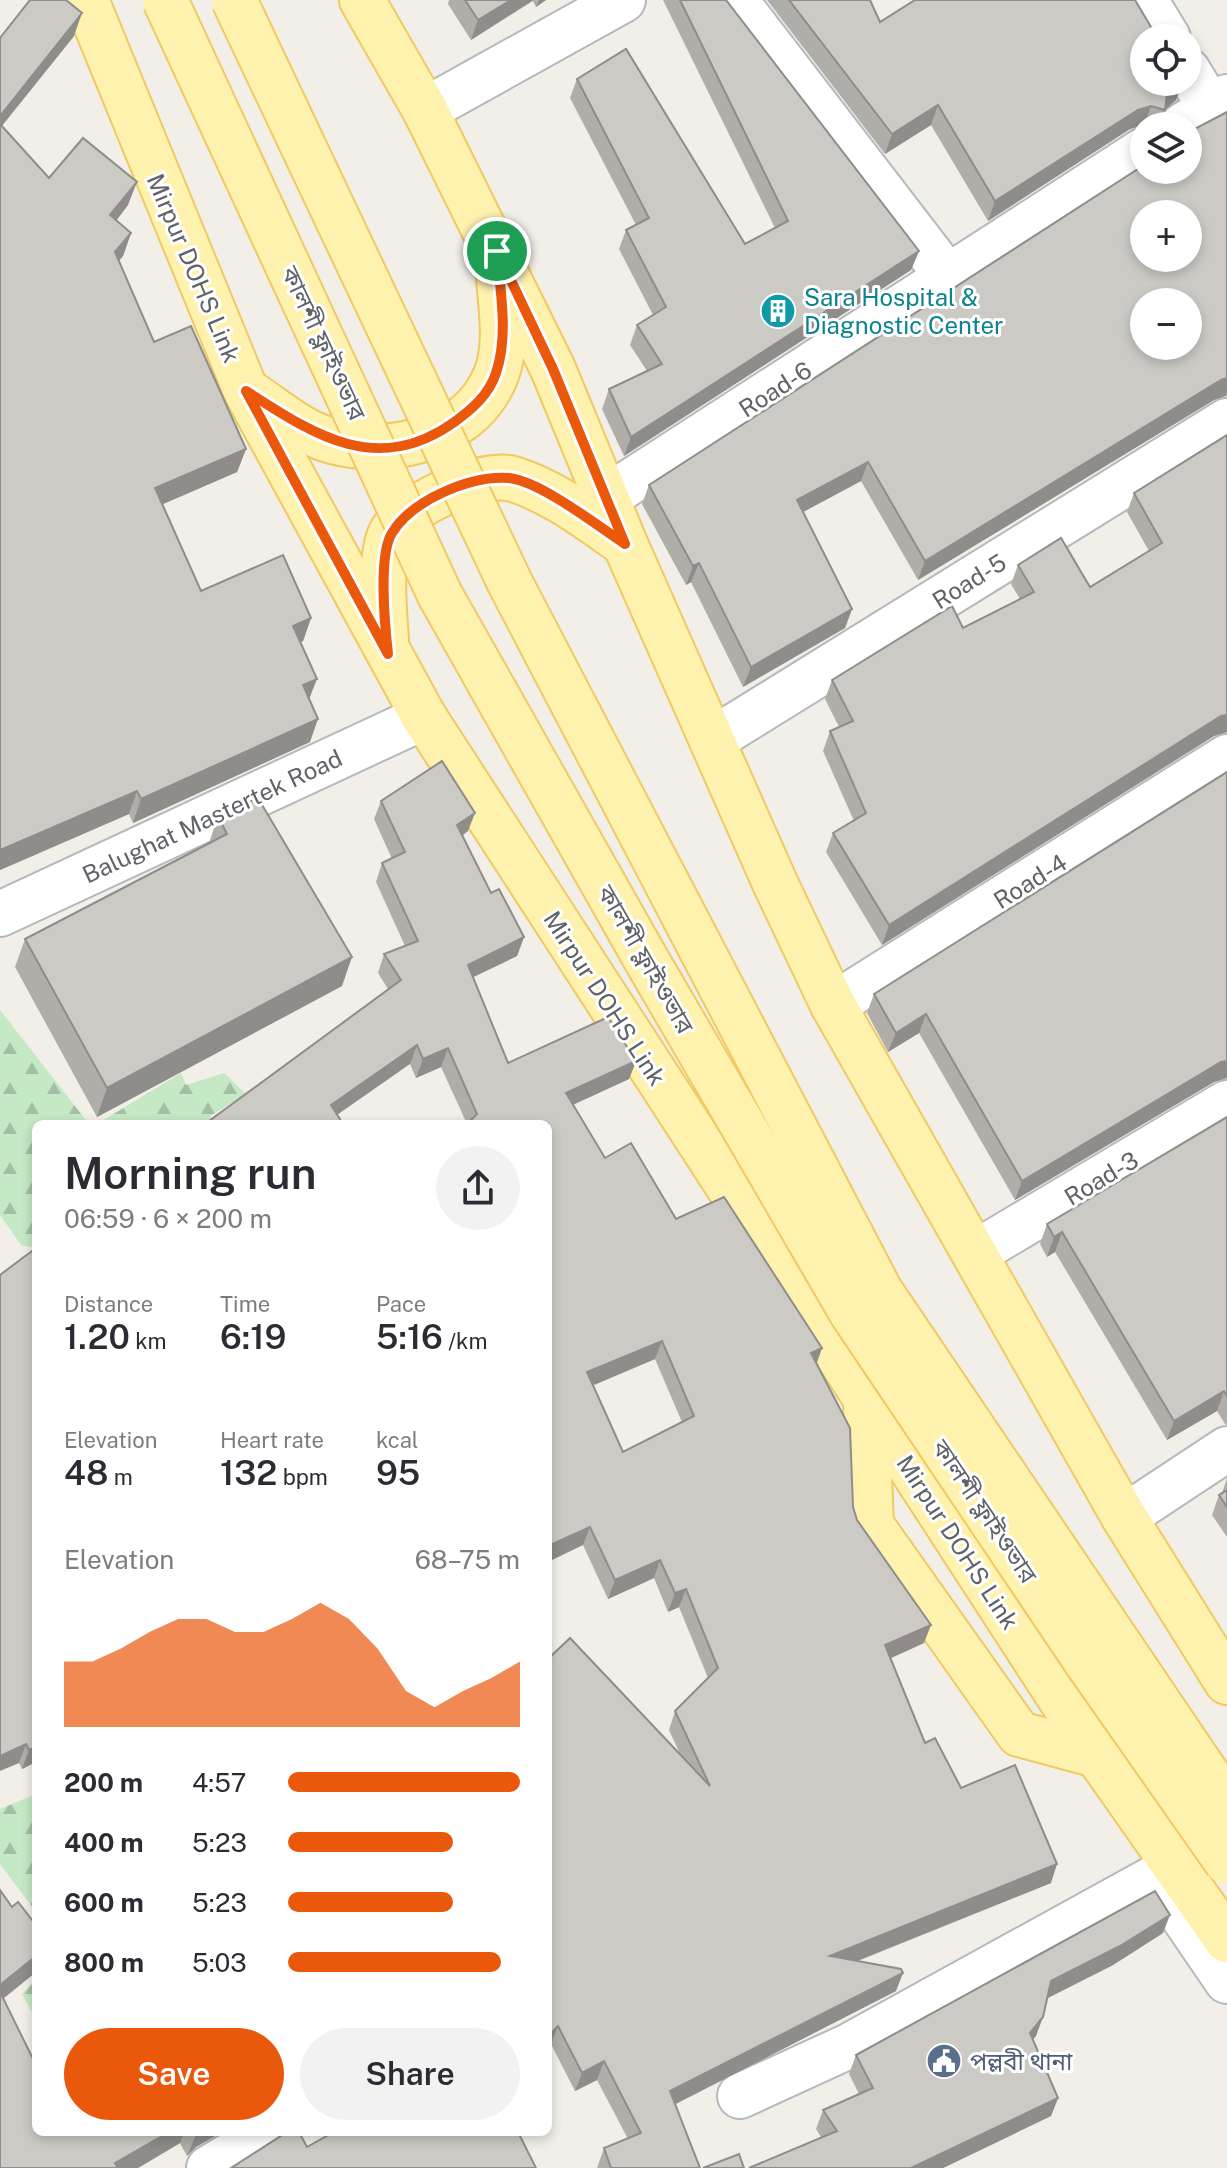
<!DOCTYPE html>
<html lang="en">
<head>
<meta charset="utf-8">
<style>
	:root { --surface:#fff; --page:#f2f2f3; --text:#2b2b33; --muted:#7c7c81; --accent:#ea580c }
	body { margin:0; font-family:"Public Sans","Noto Sans Bengali",sans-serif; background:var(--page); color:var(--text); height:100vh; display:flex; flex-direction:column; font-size:30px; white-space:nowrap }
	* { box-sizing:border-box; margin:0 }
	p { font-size:26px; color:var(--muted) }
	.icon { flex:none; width:44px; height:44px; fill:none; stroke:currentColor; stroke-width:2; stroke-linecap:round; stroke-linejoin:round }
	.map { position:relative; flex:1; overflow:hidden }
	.side { position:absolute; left:32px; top:1120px; width:520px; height:1016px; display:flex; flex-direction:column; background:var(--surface); border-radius:12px; box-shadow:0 4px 12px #0003 }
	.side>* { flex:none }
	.fabs { position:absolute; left:1130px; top:24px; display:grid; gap:16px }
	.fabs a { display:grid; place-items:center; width:72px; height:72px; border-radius:50%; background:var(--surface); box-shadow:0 4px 12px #0003; font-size:40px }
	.pin { position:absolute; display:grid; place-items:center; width:68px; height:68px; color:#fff; margin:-34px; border:4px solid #fff; border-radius:50%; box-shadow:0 2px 8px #0007 }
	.round { display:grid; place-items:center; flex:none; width:84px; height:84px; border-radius:42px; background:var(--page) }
	.summary { display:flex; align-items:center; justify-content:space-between; height:136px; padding:0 32px }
	h1 { font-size:44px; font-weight:600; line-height:60px }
	.stats { display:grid; grid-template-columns:repeat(3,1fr); gap:12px; height:136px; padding:8px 32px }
	.stats div { display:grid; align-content:center }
	.stats b { font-size:34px; font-weight:600 }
	.stats small { font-size:22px; font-weight:400 }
	.stats p { font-size:22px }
	.chart { height:224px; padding:16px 32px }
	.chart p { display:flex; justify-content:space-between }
	.chart svg { width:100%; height:144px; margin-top:8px; fill:var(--accent); opacity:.7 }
	.action { display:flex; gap:16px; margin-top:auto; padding:16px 32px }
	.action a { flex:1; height:92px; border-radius:48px; background:var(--accent); color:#fff; font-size:32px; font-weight:600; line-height:92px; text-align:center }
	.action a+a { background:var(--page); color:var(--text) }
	ul { padding:0 32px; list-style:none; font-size:26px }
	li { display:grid; grid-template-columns:128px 96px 1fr; align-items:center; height:60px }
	li i { height:20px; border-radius:10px; background:var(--accent) }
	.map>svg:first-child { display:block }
	.forest { fill:url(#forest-firs) }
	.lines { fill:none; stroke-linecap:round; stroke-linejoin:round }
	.minor-casing { stroke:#b5b8bc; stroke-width:48 }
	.primary-casing { stroke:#f2c960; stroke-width:48 }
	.minor { stroke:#fff; stroke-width:44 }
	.primary { stroke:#fff2af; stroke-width:44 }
	.primary-bridge-casing { stroke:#f2c960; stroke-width:48; stroke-linecap:butt }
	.primary-bridge { stroke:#fff2af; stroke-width:44 }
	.wall { fill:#afaea9; fill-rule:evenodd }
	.shaded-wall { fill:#8f8d8a }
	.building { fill:#cccac5; stroke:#8f8d8a; stroke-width:2; fill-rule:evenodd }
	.route-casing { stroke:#fff; stroke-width:16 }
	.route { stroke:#ea580c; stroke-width:10 }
	.labels { text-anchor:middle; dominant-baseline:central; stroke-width:6; stroke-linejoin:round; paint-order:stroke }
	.street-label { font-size:24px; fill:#5f6368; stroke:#fff }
	.culture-label { font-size:24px; fill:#0d838f; stroke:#fff; text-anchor:start }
	.service-label { font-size:24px; fill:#4e5e75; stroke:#fff; text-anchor:start }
</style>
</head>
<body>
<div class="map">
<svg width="1227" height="2168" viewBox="0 0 1227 2168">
	<defs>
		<pattern id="forest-firs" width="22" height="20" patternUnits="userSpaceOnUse" patternTransform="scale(2)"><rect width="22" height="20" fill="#c5e8c5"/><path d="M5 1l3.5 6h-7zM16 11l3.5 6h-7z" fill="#a3c0a4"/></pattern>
	</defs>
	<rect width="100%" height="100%" fill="#f1efe8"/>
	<g class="forest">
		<path d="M0 1010 89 1124H36L35 1248 21 1245 0 1215Z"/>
		<path d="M181 1073 186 1085 224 1073 246 1094 212 1115 206 1124H97Z"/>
		<path d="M36 1794V1912L0 1864V1809Z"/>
		<path d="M36 1980V2020L22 1994Z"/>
	</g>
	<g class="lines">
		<defs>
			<g id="minor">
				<path d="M735 0 948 277"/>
				<path d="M1145 0 1168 38"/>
				<path d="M1188 71 1210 107"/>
				<path d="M425 110 623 0"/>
				<path d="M1182 126 1227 97"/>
				<path d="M607 497 1144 150"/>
				<path d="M712 740 1227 421"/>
				<path d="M0 914 424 717"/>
				<path d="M833 1005 1227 757"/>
				<path d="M975 1253 1227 1103"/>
				<path d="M1124 1517 1227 1449"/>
				<path d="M740 2096 849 2046 1156 1877 1227 1981"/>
				<path d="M209 2168 269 2132"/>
			</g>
			<g id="primary">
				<path d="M86 0 246 391 424 717 1097 1755 1227 1940"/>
				<path d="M362 0 425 110 553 369 625 544 775 883 833 1005 1124 1517 1227 1682"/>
				<path d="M250 393C270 406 290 423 311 433 373 463 469 444 496 375 508 344 501 309 499 277"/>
				<path d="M386 639C384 611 379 562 390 535 403 505 483 470 513 479 555 492 590 520 625 544"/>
				<path d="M866 1404 871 1525 1019 1734 1097 1755"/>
			</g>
		</defs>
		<use href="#minor" class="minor-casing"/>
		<use href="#primary" class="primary-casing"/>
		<use href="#minor" class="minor"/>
		<use href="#primary" class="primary"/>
		<defs>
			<g id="primary-bridge">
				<path d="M165 0 440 595 643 954 852 1313 1088 1664 1227 1862"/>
				<path d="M234 0 510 583 880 1291 1227 1804"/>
			</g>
		</defs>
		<use href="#primary-bridge" class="primary-bridge-casing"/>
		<use href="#primary-bridge" class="primary-bridge"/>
	</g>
	<g class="wall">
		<path d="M449 0H546L536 7 533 1 471 40 448 4Z"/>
		<path d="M663 0H726L919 251 911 270 624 456 602 409 609 389 647 371 630 345 637 325 653 315 619 249 626 230 636 225 570 98 577 79 745 244 775 228Z"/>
		<path d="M767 0H870L880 22 1144 82H1183L1176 100 1165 110 1159 126 1144 125 1130 129 988 221 931 125 885 154Z"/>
		<path d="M74 36 2 126 49 178 128 205 117 220 131 233 123 256 119 261 154 342 246 449 237 472 163 504 201 591 311 618 303 641 301 642 309 700 310 742 133 823 129 814 0 870V38Z"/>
		<path d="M1227 113V396L1214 400 918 580 861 481 803 512 852 609 845 628 743 687 691 582 686 585 642 504 649 485 1144 170 1191 131Z"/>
		<path d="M1227 435V732L1214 736 882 945 826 852 833 833 854 821 823 751 830 731 839 727 825 699 832 680 963 628 1020 599 1011 584 1018 565 1090 587 1149 551 1127 512 1134 493Z"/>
		<path d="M1227 772V1078L1214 1082 1015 1200 919 1033 888 1052 867 1013 874 994Z"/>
		<path d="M381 801 468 831 462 836 491 893 524 937 517 956 473 977 508 1063 636 1061 629 1079 573 1105 605 1158 676 1219 822 1348 817 1363 857 1520 924 1643 890 1658 925 1743 961 1788 1051 1883 858 1961 896 1991 675 2104 700 2168H597L604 2148 628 2139 597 2080 575 2091 551 2044 548 2047V1659L680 1754 669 1730 675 1711 708 1678 679 1607 668 1612 654 1578 608 1599 583 1545 548 1124H467L441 1067 416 1078 410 1064 205 1124 388 989 378 973 384 954 405 946 376 882 382 863 392 859 374 819ZM655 1359 682 1422 623 1452 593 1385Z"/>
		<path d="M218 816 342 986 97 1117 15 967 25 939 209 843Z"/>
		<path d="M1227 1117V1425L1225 1424 1217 1411 1167 1440 1055 1252 1047 1257 1040 1244 1047 1224Z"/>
		<path d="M36 1248V1762L22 1769 19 1763Z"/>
		<path d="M1227 1478V1537L1212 1515 1219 1495 1222 1493Z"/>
		<path d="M0 1890 12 1907 36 1925V1972L3 1999 36 2132H222L196 2147 187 2156 180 2143 138 2168H0Z"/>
		<path d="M1163 1933 1113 1965 1047 1998 1036 2036 1033 2039 1058 2098 1051 2116 943 2168H749L821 2137 816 2129 823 2110 859 2094 849 2074 856 2055Z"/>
	</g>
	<g class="shaded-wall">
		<path d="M511 0H533L471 40 478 20Z"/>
		<path d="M539 0H546L536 7Z"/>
		<path d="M82 13 74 36 0 128V116Z"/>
		<path d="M1182 82H1183L1176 100 1165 110 1167 94Z"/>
		<path d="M938 105 931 125 885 154 892 134Z"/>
		<path d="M1151 106 1144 125 1130 129 988 221 995 201 1138 110Z"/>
		<path d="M137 182 128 205 102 238 110 215Z"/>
		<path d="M131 233 123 256 106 275 115 252Z"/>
		<path d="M919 251 911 270 624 456 631 437Z"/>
		<path d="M1227 378V392L1225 396 1214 400 918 580 925 561 1221 380Z"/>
		<path d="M246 449 237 472 147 511 155 488Z"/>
		<path d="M868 462 861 481 790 519 797 500Z"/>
		<path d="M699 563 691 582 686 585 693 566Z"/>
		<path d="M852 609 845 628 743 687 751 667Z"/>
		<path d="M311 618 303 641 285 649 293 626Z"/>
		<path d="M317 679 308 702 303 685Z"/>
		<path d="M1227 715V732L1214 736 882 945 889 925 1221 716Z"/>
		<path d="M318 719 310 742 133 823 141 799Z"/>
		<path d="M137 791 129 814 0 870V850Z"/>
		<path d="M475 813 468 831 450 844 457 825Z"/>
		<path d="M524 937 517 956 461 983 468 965Z"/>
		<path d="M352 957 342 986 97 1117 107 1088Z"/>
		<path d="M926 1014 919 1033 888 1052 896 1033Z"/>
		<path d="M417 1045 410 1064 324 1124 331 1105Z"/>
		<path d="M448 1048 441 1067 416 1078 423 1059Z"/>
		<path d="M636 1061 629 1079 559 1111 566 1093Z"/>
		<path d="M1227 1061V1078L1214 1082 1015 1200 1022 1181 1221 1062Z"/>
		<path d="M1062 1232 1055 1252 1047 1257 1054 1237Z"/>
		<path d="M662 1341 655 1359 580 1391 587 1372Z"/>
		<path d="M822 1348 815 1367 811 1353Z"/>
		<path d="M1224 1391 1217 1411 1167 1440 1174 1421Z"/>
		<path d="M590 1527 583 1545 548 1562V1546Z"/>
		<path d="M660 1560 654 1578 608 1599 615 1580Z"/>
		<path d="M686 1589 679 1607 668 1612 675 1593Z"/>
		<path d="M931 1625 924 1643 878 1664 885 1645Z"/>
		<path d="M26 1744 19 1763 0 1771V1756Z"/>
		<path d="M36 1747V1762L22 1769 29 1750Z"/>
		<path d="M1057 1864 1051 1883 824 1974 830 1956Z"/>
		<path d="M1170 1915 1163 1933 1113 1965 1044 2000 1051 1981Z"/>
		<path d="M36 1956V1972L0 2001V1985Z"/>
		<path d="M903 1973 896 1991 664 2110 670 2091Z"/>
		<path d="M1043 2017 1036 2036 1023 2051 1030 2033Z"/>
		<path d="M558 2026 551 2044 548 2047V2036Z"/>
		<path d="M604 2061 597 2080 575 2091 582 2073Z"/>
		<path d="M1058 2098 1051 2116 943 2168H911Z"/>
		<path d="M169 2132H184L180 2143 138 2168H113L115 2163Z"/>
		<path d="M197 2132H222L196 2147 187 2156Z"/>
	</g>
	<g class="building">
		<path d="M30 0H66L82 13 0 116V38Z"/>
		<path d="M465 0H511L478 20Z"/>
		<path d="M680 0H726L919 251 631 437 609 389 662 364 637 325 666 307 626 230 649 218 577 79 626 49 745 244 788 221Z"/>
		<path d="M789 0H870L880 22 915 0H1135L1154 32 1164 38H1144V82H1182L1167 94 1165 110 1151 106 1138 110 995 201 938 105 892 134Z"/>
		<path d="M1227 112V378L1221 380 925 561 868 462 797 500 852 609 751 667 699 563 693 566 649 485 1144 165V170H1188V130L1191 131ZM1144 214H1188V258H1144ZM1144 302H1188V346H1144Z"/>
		<path d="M0 124 49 178 83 138 137 182 110 215 131 233 115 252 154 342 191 326 246 449 155 488 201 591 283 555 311 618 293 626 317 679 303 685 318 719 141 799 137 791 0 850Z"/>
		<path d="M1227 435V715L1221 716 889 925 833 833 866 813 830 731 853 721 832 680 952 606 963 628 1034 592 1018 565 1061 538 1090 587 1162 543 1134 493Z"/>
		<path d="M442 761 475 813 457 825 491 893 499 889 524 937 468 965 508 1063 608 1017 636 1061 566 1093 605 1158 631 1143 676 1219 724 1197 822 1348 811 1353 850 1428 853 1507 857 1520 931 1625 885 1645 925 1743 935 1738 961 1788 1015 1765 1057 1864 830 1956 901 1969 903 1973 670 2091 700 2168H611L604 2148 641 2133 604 2061 582 2073 558 2026 548 2036V1659L570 1638 710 1786 675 1711 718 1668 686 1589 675 1593 660 1560 615 1580 590 1527 548 1546V1124H467L477 1114 448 1048 423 1059 417 1045 331 1105 343 1124H205L401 980 384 954 418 941 382 863 405 852 381 801ZM662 1341 694 1416 623 1452 587 1372Z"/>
		<path d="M1227 772V1061L1221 1062 1022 1181 926 1014 896 1033 874 994Z"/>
		<path d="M258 798 352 957 107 1088 25 939 227 834 218 816Z"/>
		<path d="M1227 1117V1396L1224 1391 1174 1421 1062 1232 1054 1237 1047 1224Z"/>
		<path d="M36 1248V1747L29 1750 26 1744 0 1756V1275Z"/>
		<path d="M1227 1490V1507L1219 1495Z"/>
		<path d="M0 1890 12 1907 18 1902 36 1925V1956L0 1985Z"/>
		<path d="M1155 1891 1170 1915 1120 1946 1051 1981 1043 2017 1030 2033 1058 2098 911 2168H749L837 2131 823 2110 873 2088 856 2055Z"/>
		<path d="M0 1992 36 2065V2132H169L115 2163 118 2168H0Z"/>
		<path d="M287 2132H299L307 2147 334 2132H450L451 2134 454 2132H518L536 2168H231Z"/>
		<path d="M739 2154 744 2168H703Z"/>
	</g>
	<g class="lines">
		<defs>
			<path id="route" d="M497 251 553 369 625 544C598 526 540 481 509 478 471 475 412 500 392 533 378 555 385 627 388 654L246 391C313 434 376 477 453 423 471 410 489 395 496 373 509 335 500 291 497 251Z"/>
		</defs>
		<use href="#route" class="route-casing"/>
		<use href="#route" class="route"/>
	</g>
	<defs>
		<symbol id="building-disc" viewBox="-11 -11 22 22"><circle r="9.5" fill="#0f9aa8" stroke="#fff"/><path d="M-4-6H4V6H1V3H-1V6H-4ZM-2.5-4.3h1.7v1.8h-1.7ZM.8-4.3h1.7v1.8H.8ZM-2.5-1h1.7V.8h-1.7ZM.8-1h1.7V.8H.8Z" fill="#fff"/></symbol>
		<symbol id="civic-disc" viewBox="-11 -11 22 22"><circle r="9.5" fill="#5c6f8a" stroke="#fff"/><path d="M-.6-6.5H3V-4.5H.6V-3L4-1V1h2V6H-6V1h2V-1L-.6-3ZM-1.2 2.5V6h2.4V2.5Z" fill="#fff"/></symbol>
	</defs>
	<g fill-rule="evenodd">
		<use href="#building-disc" x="758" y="291" width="40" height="40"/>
		<use href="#civic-disc" x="924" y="2041" width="40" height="40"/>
	</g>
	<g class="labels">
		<g class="street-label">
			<text transform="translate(194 268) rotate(67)">Mirpur DOHS Link</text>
			<text transform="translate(324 343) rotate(65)">কালশী ফ্লাইওভার</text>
			<text transform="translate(775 389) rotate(-33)">Road-6</text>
			<text transform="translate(969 581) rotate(-32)">Road-5</text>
			<text transform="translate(212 816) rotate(-25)">Balughat Mastertek Road</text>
			<text transform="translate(1030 881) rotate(-32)">Road-4</text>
			<text transform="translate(646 959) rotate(60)">কালশী ফ্লাইওভার</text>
			<text transform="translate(605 998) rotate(57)">Mirpur DOHS Link</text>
			<text transform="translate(1101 1178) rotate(-31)">Road-3</text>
			<text transform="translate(985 1511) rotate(56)">কালশী ফ্লাইওভার</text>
			<text transform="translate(958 1542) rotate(57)">Mirpur DOHS Link</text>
		</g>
		<g class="culture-label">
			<text x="804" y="297">Sara Hospital &amp;<tspan x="804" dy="28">Diagnostic Center</tspan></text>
		</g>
		<g class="service-label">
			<text x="970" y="2061">পল্লবী থানা</text>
		</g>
	</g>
</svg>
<div class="fabs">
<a><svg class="icon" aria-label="locate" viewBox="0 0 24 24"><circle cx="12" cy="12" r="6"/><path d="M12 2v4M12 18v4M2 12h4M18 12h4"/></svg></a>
<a><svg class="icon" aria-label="layers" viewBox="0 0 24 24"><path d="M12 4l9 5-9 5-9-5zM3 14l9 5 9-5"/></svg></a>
<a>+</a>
<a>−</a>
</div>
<div class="pin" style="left:497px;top:251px;background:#1e9e55"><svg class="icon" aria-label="arrive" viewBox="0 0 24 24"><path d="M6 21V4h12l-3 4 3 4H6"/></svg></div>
<section class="side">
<div class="summary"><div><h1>Morning run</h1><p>06:59 · 6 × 200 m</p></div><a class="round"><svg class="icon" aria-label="share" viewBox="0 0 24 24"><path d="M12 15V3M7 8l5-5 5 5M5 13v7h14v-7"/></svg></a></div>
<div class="stats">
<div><p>Distance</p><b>1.20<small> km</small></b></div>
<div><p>Time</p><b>6:19</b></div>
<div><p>Pace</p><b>5:16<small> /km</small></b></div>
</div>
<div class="stats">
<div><p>Elevation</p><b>48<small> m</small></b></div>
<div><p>Heart rate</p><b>132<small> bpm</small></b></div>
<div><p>kcal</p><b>95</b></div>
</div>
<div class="chart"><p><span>Elevation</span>68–75 m</p>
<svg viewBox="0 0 160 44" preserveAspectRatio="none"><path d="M0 44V24L10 24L20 20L30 15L40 11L50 11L60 15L70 15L80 11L90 6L100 11L110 20L120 33L130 38L140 33L150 29L160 24V44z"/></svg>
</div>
<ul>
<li><b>200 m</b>4:57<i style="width:100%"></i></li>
<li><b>400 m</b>5:23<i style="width:71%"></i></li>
<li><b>600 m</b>5:23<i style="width:71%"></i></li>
<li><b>800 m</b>5:03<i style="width:92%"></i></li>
</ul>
<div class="action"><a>Save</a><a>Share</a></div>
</section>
</div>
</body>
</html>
